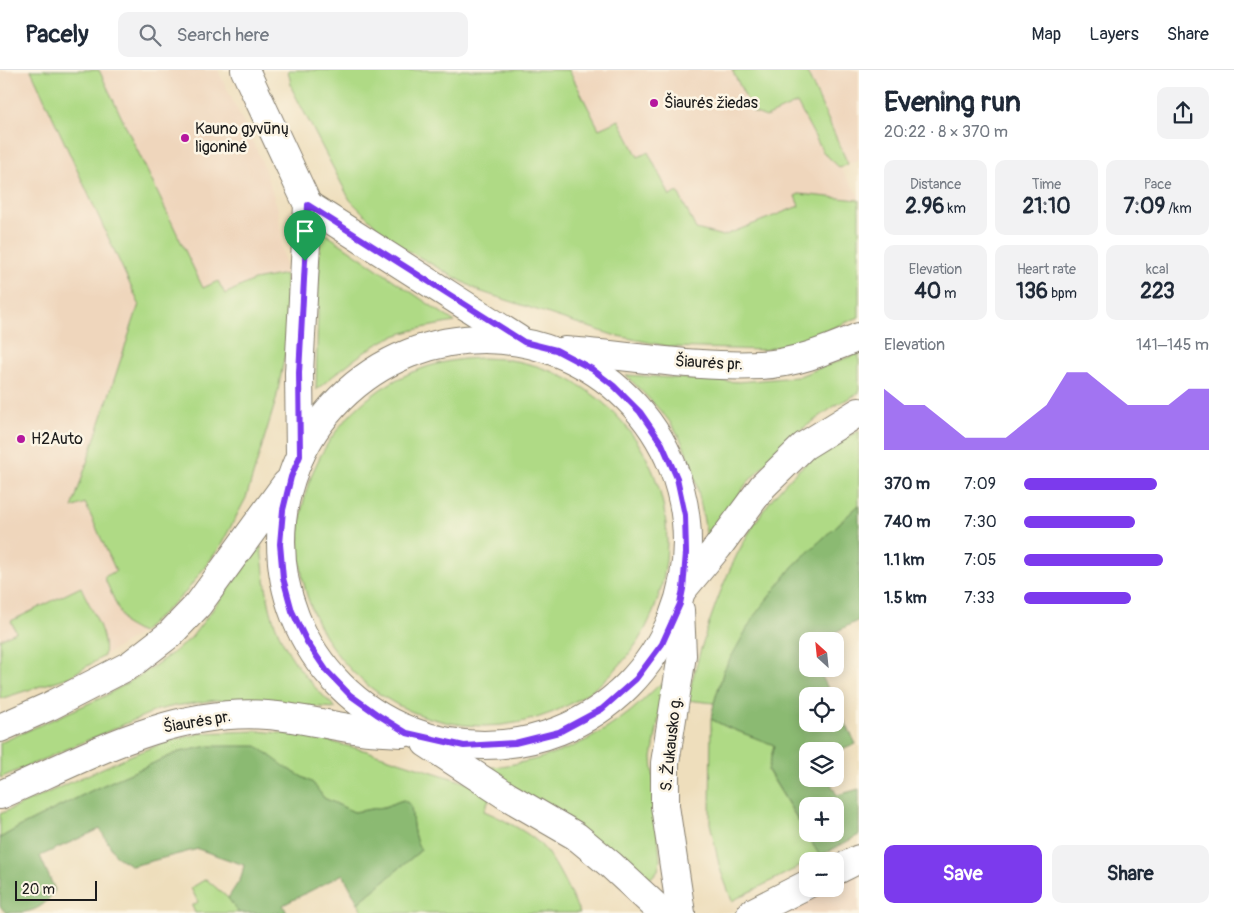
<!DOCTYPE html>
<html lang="en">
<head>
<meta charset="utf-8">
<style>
	:root { --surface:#fff; --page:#f2f2f3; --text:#1f2937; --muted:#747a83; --line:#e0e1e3; --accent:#7c3aed }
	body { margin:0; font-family:Pangolin,sans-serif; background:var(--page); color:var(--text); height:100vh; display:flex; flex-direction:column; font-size:19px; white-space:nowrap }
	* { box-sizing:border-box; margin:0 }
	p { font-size:16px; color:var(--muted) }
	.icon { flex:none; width:28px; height:28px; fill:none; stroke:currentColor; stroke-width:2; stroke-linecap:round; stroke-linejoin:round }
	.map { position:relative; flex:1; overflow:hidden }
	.sheet { display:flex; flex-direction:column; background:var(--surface); width:375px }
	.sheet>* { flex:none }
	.needle { width:32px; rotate:333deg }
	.controls { position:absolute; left:799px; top:562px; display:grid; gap:10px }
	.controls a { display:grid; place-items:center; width:45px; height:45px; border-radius:10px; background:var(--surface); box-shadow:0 2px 12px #0003; font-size:25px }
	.scale { position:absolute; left:15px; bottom:12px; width:82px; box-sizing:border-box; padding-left:5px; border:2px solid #1c1c1c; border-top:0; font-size:14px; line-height:18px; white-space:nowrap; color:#1c1c1c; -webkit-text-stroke:4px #fcf5e5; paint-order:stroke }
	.pin { position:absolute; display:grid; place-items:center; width:42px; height:42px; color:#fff; margin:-51px -21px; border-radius:50% 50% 50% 0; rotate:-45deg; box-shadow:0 0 5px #0007 }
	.pin .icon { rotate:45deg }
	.round { display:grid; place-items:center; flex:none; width:52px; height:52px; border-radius:10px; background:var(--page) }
	.headline { display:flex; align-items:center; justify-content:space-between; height:85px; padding:0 25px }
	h1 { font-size:28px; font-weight:700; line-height:38px }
	.stats { display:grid; grid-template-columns:repeat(3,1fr); gap:8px; height:85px; padding:5px 25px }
	.stats div { display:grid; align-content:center; border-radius:10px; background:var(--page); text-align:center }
	.stats b { font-size:21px; font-weight:700 }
	.stats small { font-size:14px; font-weight:400 }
	.stats p { font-size:14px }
	.chart { height:140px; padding:10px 25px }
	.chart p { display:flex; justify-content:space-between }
	.chart svg { width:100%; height:90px; margin-top:5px; fill:var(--accent); opacity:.7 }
	.cta { display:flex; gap:10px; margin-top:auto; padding:10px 25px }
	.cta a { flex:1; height:58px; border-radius:10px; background:var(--accent); color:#fff; font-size:20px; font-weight:700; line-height:58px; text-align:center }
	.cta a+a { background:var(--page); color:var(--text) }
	ul { padding:0 25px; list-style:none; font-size:16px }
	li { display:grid; grid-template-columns:80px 60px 1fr; align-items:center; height:38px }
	li i { height:12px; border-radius:6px; background:var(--accent) }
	header { display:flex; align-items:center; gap:30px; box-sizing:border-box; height:70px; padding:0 25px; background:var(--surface); border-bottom:1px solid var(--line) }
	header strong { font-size:24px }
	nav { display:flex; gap:28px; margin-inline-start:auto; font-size:18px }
	.search { width:350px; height:45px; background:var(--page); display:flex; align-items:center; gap:12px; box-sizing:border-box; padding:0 18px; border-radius:10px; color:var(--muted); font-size:19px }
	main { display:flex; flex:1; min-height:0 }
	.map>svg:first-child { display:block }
	.built { fill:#efd6bc }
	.green { fill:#afda85; stroke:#667b50 }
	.forest { fill:#8bba72; stroke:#546b47; fill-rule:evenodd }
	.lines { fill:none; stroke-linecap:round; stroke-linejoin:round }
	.street-casing { stroke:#857d6c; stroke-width:30 }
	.secondary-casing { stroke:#857d6c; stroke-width:30 }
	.street { stroke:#fff; stroke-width:28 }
	.secondary { stroke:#fff; stroke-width:28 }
	.route-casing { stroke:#fff; stroke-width:10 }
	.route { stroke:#7c3aed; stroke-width:6 }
	.poi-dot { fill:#b5179e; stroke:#fcf5e5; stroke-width:2 }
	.labels { text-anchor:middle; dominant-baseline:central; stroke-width:5; stroke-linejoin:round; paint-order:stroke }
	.poi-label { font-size:16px; fill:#1c1c1c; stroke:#fcf5e5; text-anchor:start }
	.street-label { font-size:16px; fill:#1c1c1c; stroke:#fcf5e5 }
</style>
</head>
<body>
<header>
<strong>Pacely</strong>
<div class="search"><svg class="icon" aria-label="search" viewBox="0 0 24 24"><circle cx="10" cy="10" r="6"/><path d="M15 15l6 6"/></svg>Search here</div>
<nav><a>Map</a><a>Layers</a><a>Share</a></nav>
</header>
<main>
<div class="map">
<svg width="859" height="843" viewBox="0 0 859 843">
	<rect width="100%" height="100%" fill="#fcf5e5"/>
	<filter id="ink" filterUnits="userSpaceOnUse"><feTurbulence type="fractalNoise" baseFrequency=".02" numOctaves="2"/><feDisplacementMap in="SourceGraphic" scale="10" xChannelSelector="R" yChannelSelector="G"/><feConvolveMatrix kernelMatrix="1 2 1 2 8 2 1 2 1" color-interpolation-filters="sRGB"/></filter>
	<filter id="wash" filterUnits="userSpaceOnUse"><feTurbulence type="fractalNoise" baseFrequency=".0096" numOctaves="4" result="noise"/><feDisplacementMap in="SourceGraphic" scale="20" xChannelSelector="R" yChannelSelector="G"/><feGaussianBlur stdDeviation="1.12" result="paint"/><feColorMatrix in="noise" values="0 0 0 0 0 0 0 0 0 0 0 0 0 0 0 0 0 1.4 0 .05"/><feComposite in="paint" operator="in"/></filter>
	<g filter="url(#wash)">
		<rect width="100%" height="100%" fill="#eedebc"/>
		<g class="built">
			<path d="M0 0H218L261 89 278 139 286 204 276 330 246 428 220 477 186 522 141 563 69 607 0 629Z"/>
			<path d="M536 0H859V89L840 98 859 126V247L816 265 765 280 671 277Z"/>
			<path d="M859 800V843H770L820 819H835V811Z"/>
		</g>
		<g class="green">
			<path d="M31 0H99L203 218 218 211 225 224 254 210 286 204 287 274 276 330 246 428 220 477 186 522 141 563 125 554 104 507 116 501 85 433 72 438 139 234Z"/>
			<path d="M288 0H569L599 59 619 50 638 87 648 82 670 126 678 122 696 159 723 166 799 136 795 126 799 124 859 130V247L816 265 765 280 671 277 613 265 479 221 391 171 350 130 292 19Z"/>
			<path d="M732 0H806L848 94 840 98 823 82 797 33 766 47 753 42Z"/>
			<path d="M320 160 455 252C431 256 407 260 385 270 360 283 338 302 316 320Z"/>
			<path d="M859 283V323L836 335 791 367 746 414 708 473C700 431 694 381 666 347 653 332 639 319 626 305L739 312 797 307Z"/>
			<circle cx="483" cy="472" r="184"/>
			<path d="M859 361V435L793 496 724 600 714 633 687 630C709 544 738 449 810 390 824 379 843 369 859 361Z"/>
			<path d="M261 476C263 494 265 514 269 533 277 574 305 610 336 638L216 630 175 636 157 640 132 651 0 708V673L103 627 141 605 174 582 191 568Z"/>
			<path d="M81 517C90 538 108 563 104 586L69 607 0 629V569L16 562 11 551Z"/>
			<path d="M662 614 664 617 652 688 660 790 658 800 651 808 640 809 476 699C530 694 575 682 619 650 634 640 646 627 659 615Z"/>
			<path d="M711 649 727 657 774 675 768 701 820 786 732 831 720 799 710 753Z"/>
			<path d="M258 661 309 666 367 681 470 714 490 727 484 741C499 747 530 763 541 775 558 794 568 820 580 843H363L358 833 421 780C412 767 413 751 411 735L403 730 384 737 354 742 324 728 313 713 288 699 179 682 99 717 21 756 0 768V744L132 685 169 671 202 663Z"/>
			<path d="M206 809 228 828 239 843H195L192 836 198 832 191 818Z"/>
		</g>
		<g class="forest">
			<path d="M859 435V550L818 571H808V599H818L832 626H808V654H835V632L856 674 835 683V681H808V709H828L837 725 859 719V765L820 786 768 700 774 675 727 657 711 649 714 633 724 600 754 546 793 496ZM808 736H835V764H808Z"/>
			<path d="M209 676H257L288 699 313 713 324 728 354 742 384 737 403 730 411 735C413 751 412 767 421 780L358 833 343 804 283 835 287 843H239L228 828 241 808 244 795 198 779 132 796 116 786 100 759 40 786 55 820C42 841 30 843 6 843L0 836V768L21 756 99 717 179 682Z"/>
		</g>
	</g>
	<g filter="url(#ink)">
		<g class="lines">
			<defs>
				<g id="street">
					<path d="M835 801 859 789"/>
					<path d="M751 843 808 814"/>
				</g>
				<g id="secondary">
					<path d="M245 0 308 135 299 303 300 386"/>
					<path d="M308 135 518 269"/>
					<circle cx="484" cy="472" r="203"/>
					<path d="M565 281C629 285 695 298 760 295 794 294 827 280 859 267"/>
					<path d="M683 519 718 477 763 416 804 376 859 342"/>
					<path d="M680 540 682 585 665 693V736L681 843"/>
					<path d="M0 658 50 636 130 595 170 564 198 535 286 414"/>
					<path d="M426 673 507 726 576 766 611 795 663 843"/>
					<path d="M0 725C85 688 171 638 267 645 298 647 330 656 361 660 375 662 389 662 403 663"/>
				</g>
			</defs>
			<use href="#street" class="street-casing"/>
			<use href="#secondary" class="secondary-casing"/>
			<use href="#street" class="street"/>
			<use href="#secondary" class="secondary"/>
		</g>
	</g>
	<g class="lines" filter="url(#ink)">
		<defs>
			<path id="route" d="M308 135 524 272 556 280 592 299 614 316 640 342 662 374 677 408 685 445 686 483 683 519 680 534 662 574 636 609 602 639 559 662 515 673 464 676 407 663 378 645 350 625 326 600 307 572 292 541 283 508 280 474 283 440 291 407 300 386 299 303Z"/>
		</defs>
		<use href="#route" class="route-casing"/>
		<use href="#route" class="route"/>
	</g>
	<g class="poi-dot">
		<circle cx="654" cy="33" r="5"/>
		<circle cx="185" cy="68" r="5"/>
		<circle cx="21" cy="369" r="5"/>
	</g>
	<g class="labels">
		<g class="poi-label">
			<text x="664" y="33">Šiaurės žiedas</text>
			<text x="195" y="59">Kauno gyvūnų<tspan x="195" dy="18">ligoninė</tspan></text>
			<text x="31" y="369">H2Auto</text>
		</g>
		<g class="street-label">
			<text transform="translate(709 293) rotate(3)">Šiaurės pr.</text>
			<text transform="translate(197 652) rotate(-10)">Šiaurės pr.</text>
			<text transform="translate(671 674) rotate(-84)">S. Žukausko g.</text>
		</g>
	</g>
</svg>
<div class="controls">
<a><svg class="needle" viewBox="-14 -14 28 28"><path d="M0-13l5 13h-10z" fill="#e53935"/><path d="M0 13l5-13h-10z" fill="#747a83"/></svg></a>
<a><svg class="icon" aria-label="locate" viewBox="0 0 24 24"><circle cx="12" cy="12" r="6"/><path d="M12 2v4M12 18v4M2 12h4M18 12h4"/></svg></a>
<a><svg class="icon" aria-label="layers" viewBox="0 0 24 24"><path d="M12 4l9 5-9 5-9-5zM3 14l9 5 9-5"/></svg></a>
<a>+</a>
<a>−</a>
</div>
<div class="scale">20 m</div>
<div class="pin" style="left:305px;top:191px;background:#1e9e55"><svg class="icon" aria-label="arrive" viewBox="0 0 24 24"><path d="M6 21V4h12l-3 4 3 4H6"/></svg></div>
</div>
<section class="sheet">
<div class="headline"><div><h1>Evening run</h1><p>20:22 · 8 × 370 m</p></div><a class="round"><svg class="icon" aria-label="share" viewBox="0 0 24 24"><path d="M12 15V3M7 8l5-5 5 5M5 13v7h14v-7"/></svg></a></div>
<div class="stats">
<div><p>Distance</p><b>2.96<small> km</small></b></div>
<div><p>Time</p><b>21:10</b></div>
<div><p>Pace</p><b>7:09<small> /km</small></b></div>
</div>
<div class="stats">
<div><p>Elevation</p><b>40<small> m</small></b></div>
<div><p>Heart rate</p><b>136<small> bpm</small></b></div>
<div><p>kcal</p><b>223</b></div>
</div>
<div class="chart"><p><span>Elevation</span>141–145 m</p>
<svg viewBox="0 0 160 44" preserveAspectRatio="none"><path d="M0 44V14L10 22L20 22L30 30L40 38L50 38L60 38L70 30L80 22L90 6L100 6L110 14L120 22L130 22L140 22L150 14L160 14V44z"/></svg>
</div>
<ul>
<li><b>370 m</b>7:09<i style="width:72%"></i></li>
<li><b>740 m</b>7:30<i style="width:60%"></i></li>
<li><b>1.1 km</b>7:05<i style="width:75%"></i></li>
<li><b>1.5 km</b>7:33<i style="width:58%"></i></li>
</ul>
<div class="cta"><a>Save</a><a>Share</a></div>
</section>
</main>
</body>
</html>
